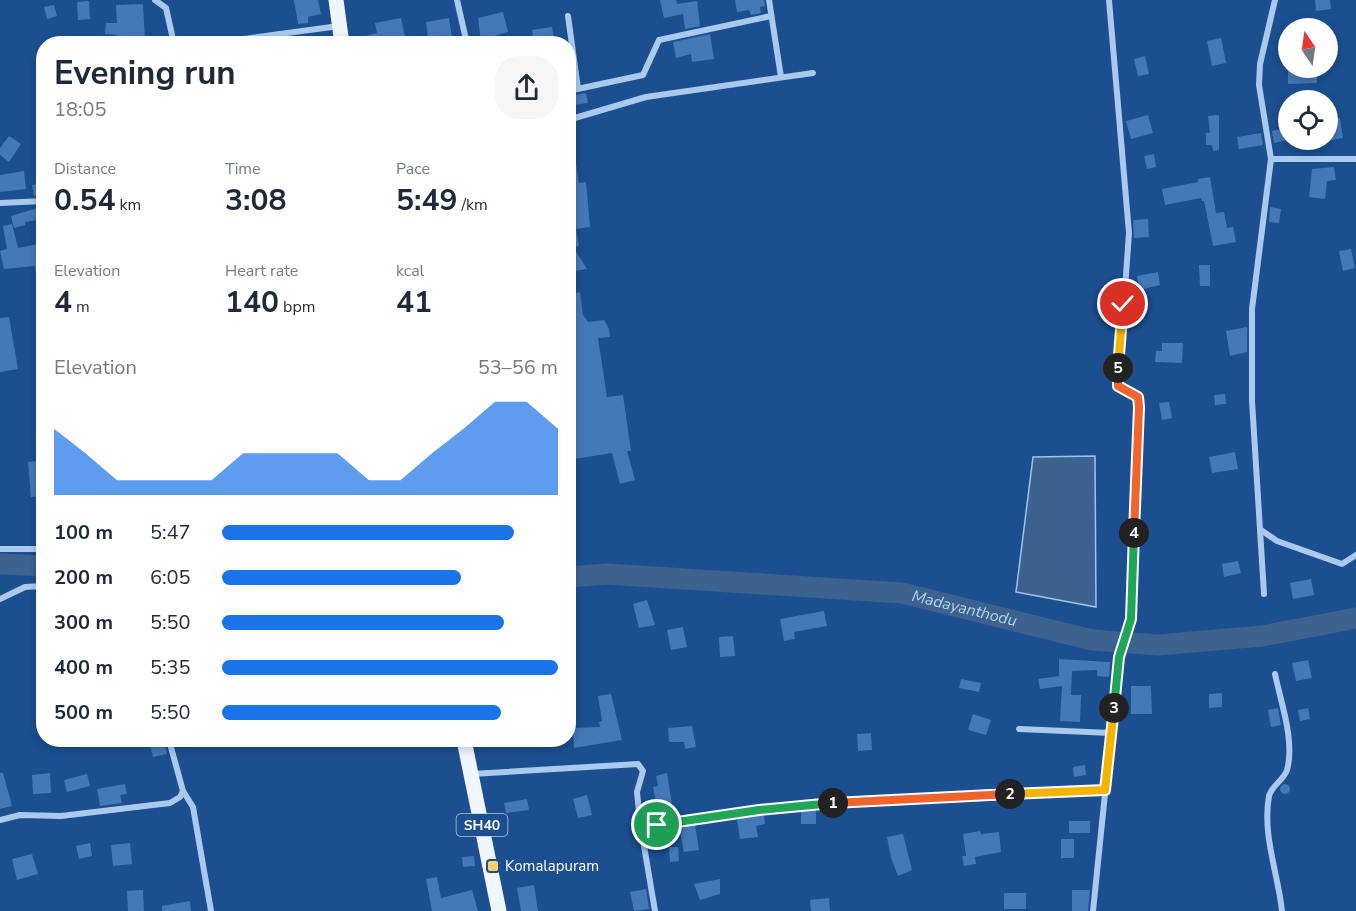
<!DOCTYPE html>
<html lang="en">
<head>
<meta charset="utf-8">
<style>
	:root { --surface:#fff; --page:#f6f6f7; --text:#1f2937; --muted:#747a83; --accent:#1a73e8 }
	body { margin:0; font-family:"Nunito Sans",sans-serif; background:var(--page); color:var(--text); height:100vh; display:flex; flex-direction:column; font-size:22px; white-space:nowrap }
	* { box-sizing:border-box; margin:0 }
	p { font-size:20px; color:var(--muted) }
	.icon { flex:none; width:33px; height:33px; fill:none; stroke:currentColor; stroke-width:2; stroke-linecap:round; stroke-linejoin:round }
	.map { position:relative; flex:1; overflow:hidden }
	.panel { position:absolute; left:36px; top:36px; width:540px; height:711px; display:flex; flex-direction:column; background:var(--surface); border-radius:24px; box-shadow:0 3px 9px #0003 }
	.panel>* { flex:none }
	.needle { width:39px; rotate:347deg }
	.buttons { position:absolute; left:1278px; top:18px; display:grid; gap:12px }
	.buttons a { display:grid; place-items:center; width:60px; height:60px; border-radius:50%; background:var(--surface); box-shadow:0 3px 9px #0003; font-size:30px }
	.pin { position:absolute; display:grid; place-items:center; width:51px; height:51px; color:#fff; margin:-26px; border:3px solid #fff; border-radius:50%; box-shadow:0 2px 6px #0007 }
	.km { position:absolute; width:30px; height:30px; margin:-15px; border-radius:50%; background:#222; color:#fff; font-size:16px; line-height:30px; text-align:center }
	.round { display:grid; place-items:center; flex:none; width:63px; height:63px; border-radius:24px; background:var(--page) }
	.head { display:flex; align-items:center; justify-content:space-between; height:102px; padding:0 18px }
	h1 { font-size:33px; font-weight:700; line-height:45px }
	.figures { display:grid; grid-template-columns:repeat(3,1fr); gap:9px; height:102px; padding:6px 18px }
	.figures div { display:grid; align-content:center }
	.figures b { font-size:30px; font-weight:700 }
	.figures small { font-size:16px; font-weight:400 }
	.figures p { font-size:16px }
	.chart { height:168px; padding:12px 18px }
	.chart p { display:flex; justify-content:space-between }
	.chart svg { width:100%; height:108px; margin-top:6px; fill:var(--accent); opacity:.7 }
	ul { padding:0 18px; list-style:none; font-size:20px }
	li { display:grid; grid-template-columns:96px 72px 1fr; align-items:center; height:45px }
	li i { height:15px; border-radius:8px; background:var(--accent) }
	.map>svg:first-child { display:block }
	.water { fill:#3c6290; stroke:#9cc4f0; stroke-width:1.5 }
	.lines { fill:none; stroke-linecap:round; stroke-linejoin:round }
	.river { stroke:#3c6290; stroke-width:21 }
	.building { fill:#4478b7 }
	.minor { stroke:#a9c9ee; stroke-width:6 }
	.primary { stroke:#f0f6ff; stroke-width:15 }
	.split-1-casing { stroke:#fff; stroke-width:12 }
	.split-2-casing { stroke:#fff; stroke-width:12 }
	.split-3-casing { stroke:#fff; stroke-width:12 }
	.split-4-casing { stroke:#fff; stroke-width:12 }
	.split-5-casing { stroke:#fff; stroke-width:12 }
	.split-6-casing { stroke:#fff; stroke-width:12 }
	.split-1 { stroke:#22a559; stroke-width:8 }
	.split-2 { stroke:#f0652b; stroke-width:8 }
	.split-3 { stroke:#f5b400; stroke-width:8 }
	.split-4 { stroke:#22a559; stroke-width:8 }
	.split-5 { stroke:#f0652b; stroke-width:8 }
	.split-6 { stroke:#f5b400; stroke-width:8 }
	.poi-dot { fill:#ffd166; stroke:#1b4f8f; stroke-width:2 }
	.labels { text-anchor:middle; dominant-baseline:central; stroke-width:4.5; stroke-linejoin:round; paint-order:stroke }
	.shield { fill:#1b4f8f; stroke:#bbcadd; stroke-width:1.5 }
	.shield-label { font-size:14px; font-weight:bold; fill:#fff }
	.poi-label { font-size:15px; fill:#fff; stroke:#1b4f8f; text-anchor:start }
	.water-label { font-size:16px; font-style:italic; fill:#b5d3f5; stroke:#1b4f8f }
</style>
</head>
<body>
<div class="map">
<svg width="1356" height="911" viewBox="0 0 1356 911">
	<rect width="100%" height="100%" fill="#1b4f8f"/>
	<path class="water" d="M1095 456 1096 607 1016 592 1033 457Z"/>
	<g class="lines">
		<g class="river">
			<path d="M0 564 44 566"/>
			<path id="s1" d="M568 577 607 574 902 593 1092 640 1158 645 1262 636 1356 618"/>
		</g>
	</g>
	<g class="building">
		<path d="M294 0H318L321 14 308 17V23L298 24Z"/>
		<path d="M660 0H676L677 4 697 1 700 26 685 29 683 14 664 18Z"/>
		<path d="M735 0H764L765 6 760 7 761 13 751 15 749 10 737 12Z"/>
		<path d="M1315 0H1330L1331 9 1316 11Z"/>
		<path d="M89 1 90 19 78 20 77 2Z"/>
		<path d="M143 4 145 40 118 41 117 35 105 34 106 23H117L116 5Z"/>
		<path d="M54 5 57 16 47 19 44 7Z"/>
		<path d="M503 12 508 32 494 36V39L481 42 478 18Z"/>
		<path d="M401 18 406 42 367 44 365 36 377 33 375 23Z"/>
		<path d="M449 18 453 44H429L426 22Z"/>
		<path d="M552 27 555 44H534L532 30Z"/>
		<path d="M710 34 714 59 692 62 691 54 676 58 673 42Z"/>
		<path d="M1221 38 1226 63 1212 66 1207 41Z"/>
		<path d="M1145 56 1149 74 1138 76 1134 59Z"/>
		<path d="M1317 68V83L1288 84V69Z"/>
		<path d="M586 93 588 103 573 105 571 96Z"/>
		<path d="M1148 115 1153 133 1131 139 1126 121Z"/>
		<path d="M1219 115V150L1213 151 1212 145H1206V133H1210L1208 116Z"/>
		<path d="M1340 118 1343 138 1328 141V120Z"/>
		<path d="M1288 127V140L1274 143 1272 131Z"/>
		<path d="M1261 133 1263 145 1239 149 1237 137Z"/>
		<path d="M9 136 21 144 9 162 0 155V148Z"/>
		<path d="M568 152H574L579 183 586 182 590 227 576 229 579 246 573 247 587 269 568 272Z"/>
		<path d="M1154 154 1156 167 1147 169 1144 156Z"/>
		<path d="M1334 167 1336 180 1327 181 1325 199 1309 197 1312 169Z"/>
		<path d="M24 171 26 189 0 192V175Z"/>
		<path d="M1210 177 1216 213 1224 212 1227 228 1233 227 1236 242 1213 246 1204 201H1202L1201 198 1165 205 1162 189 1198 182V179Z"/>
		<path d="M44 183V196H34L32 185Z"/>
		<path d="M44 206V219L25 222V225L14 228 11 216Z"/>
		<path d="M1270 207 1281 209 1279 223 1269 222Z"/>
		<path d="M1148 219 1149 237 1134 238 1133 220Z"/>
		<path d="M12 224 18 248 44 243V287L37 288 35 266 4 269 0 251 7 249 3 226Z"/>
		<path d="M1351 249 1355 268 1343 271 1339 251Z"/>
		<path d="M1199 265H1210V286H1200Z"/>
		<path d="M1158 272 1160 285 1139 290 1137 276Z"/>
		<path d="M580 292 583 315 588 322 604 320 609 329 610 337 598 338 607 397 623 395 631 451H627L635 480 620 484 612 453 568 460V304L572 303 571 294Z"/>
		<path d="M9 317 18 369 0 372V318Z"/>
		<path d="M1247 327V352L1230 356 1226 331Z"/>
		<path d="M1162 343H1183L1182 363 1155 362 1156 351H1162Z"/>
		<path d="M1225 394 1226 404 1215 405 1214 395Z"/>
		<path d="M1169 402 1172 418 1162 420 1159 403Z"/>
		<path d="M1235 452 1238 469 1212 473 1209 457Z"/>
		<path d="M39 461 40 469 44 468V496L31 497 28 462Z"/>
		<path d="M1238 561 1241 573 1224 577 1222 564Z"/>
		<path d="M1311 579 1314 595 1293 599 1290 583Z"/>
		<path d="M647 600 655 625 639 628 633 604Z"/>
		<path d="M824 611 827 626 794 632 795 639 784 641 780 619Z"/>
		<path d="M683 627 687 647 671 650 667 630Z"/>
		<path d="M733 636 735 656 720 657 719 637Z"/>
		<path d="M1059 659 1110 662 1109 677 1097 676V670L1072 671 1071 695H1081L1080 722 1060 721 1062 686 1040 689 1038 679 1059 676Z"/>
		<path d="M1308 660 1312 678 1296 681 1292 663Z"/>
		<path d="M961 679 981 683 979 692 959 688Z"/>
		<path d="M1131 686H1151L1152 714H1131Z"/>
		<path d="M1222 693V707L1209 708V694Z"/>
		<path d="M611 694 622 740 574 748 573 728 600 727 599 722 602 721 598 696Z"/>
		<path d="M1278 708 1281 725 1271 727 1268 710Z"/>
		<path d="M1308 708 1310 719 1300 721 1298 710Z"/>
		<path d="M973 714 991 720 986 735 968 730Z"/>
		<path d="M692 726 696 747 685 749 684 742H669L668 728Z"/>
		<path d="M871 733 872 750 858 751 857 734Z"/>
		<path d="M149 740H164L167 754 153 757Z"/>
		<path d="M1085 765 1086 775 1074 777 1073 767Z"/>
		<path d="M0 773H3L12 806 0 809Z"/>
		<path d="M50 773 51 793 33 794 32 775Z"/>
		<path d="M667 773 672 805 657 807 653 787 658 786 656 776Z"/>
		<path d="M87 774 90 786 67 792 64 780Z"/>
		<circle cx="1285" cy="789" r="5"/>
		<path d="M125 784 127 794 120 795 122 803 100 806 97 789Z"/>
		<path d="M587 795 592 815 578 818 573 799Z"/>
		<path d="M527 799 529 810 506 813 504 803Z"/>
		<rect x="801" y="811" width="15" height="13"/>
		<path d="M764 815 765 824 756 826 758 837 740 839 737 819Z"/>
		<rect x="1069" y="821" width="21" height="12"/>
		<path d="M695 825 699 850 684 852 679 827Z"/>
		<path d="M980 831 981 834 999 832 1001 852 975 857 976 864 964 866 962 856H966L963 834Z"/>
		<path d="M903 834 912 870 898 876 891 858 887 837Z"/>
		<rect x="1061" y="839" width="13" height="19"/>
		<path d="M90 843 92 856 79 859 76 846Z"/>
		<path d="M130 843 132 864 113 866 111 845Z"/>
		<path d="M669 847H678L679 861 670 862Z"/>
		<path d="M32 854 38 874 17 880 12 859Z"/>
		<path d="M474 856 475 866 463 867 462 857Z"/>
		<path d="M437 877 441 898 472 890 478 911H432L426 879Z"/>
		<path d="M720 879V894L700 900 694 884Z"/>
		<path d="M534 885 538 911H521L517 888Z"/>
		<path d="M646 889 649 909 634 911 630 892Z"/>
		<path d="M143 890 144 911H128L127 891Z"/>
		<path d="M1072 890H1090L1088 911H1072Z"/>
		<rect x="1004" y="893" width="22" height="16"/>
		<path d="M829 898 830 911H811L810 900Z"/>
		<path d="M190 901 191 911H162V906Z"/>
	</g>
	<g class="lines">
		<g class="minor">
			<path d="M155 0 166 8 174 44"/>
			<path d="M457 0 467 44"/>
			<path d="M769 0 781 77"/>
			<path d="M568 16 578 89"/>
			<path d="M206 44 339 26"/>
			<path d="M568 91 643 75 659 40 771 16"/>
			<path d="M568 120 646 97 813 73"/>
			<path d="M1271 159H1356"/>
			<path d="M0 203 44 201"/>
			<path d="M1261 530 1277 541 1342 564 1356 555"/>
			<path d="M0 549H44"/>
			<path d="M1264 594 1252 401V309L1271 159 1259 85 1260 64 1275 0"/>
			<path d="M0 599 25 587 44 586"/>
			<path d="M1275 674C1281 703 1295 741 1287 770 1284 780 1272 785 1269 796 1262 835 1278 873 1282 911"/>
			<path d="M1019 729 1111 733"/>
			<path d="M472 774 638 764 643 771 637 792 640 822 657 825 800 805 1105 790"/>
			<path d="M183 791 193 807 211 911"/>
			<path d="M0 820 20 815 61 816 170 803 180 797 183 791 169 740"/>
			<path d="M640 822 655 911"/>
			<path d="M1093 911 1119 657 1131 619 1139 407 1138 397 1118 386 1129 233 1109 0"/>
		</g>
		<g class="primary">
			<path d="M336 0 342 44"/>
			<path d="M464 740 499 911"/>
		</g>
	</g>
	<g class="lines">
		<defs>
			<path id="split-1" d="M657 825 759 810 833 803"/>
			<path id="split-2" d="M833 803 1010 794"/>
			<path id="split-3" d="M1010 794 1105 790 1114 708"/>
			<path id="split-4" d="M1114 708 1119 657 1131 619 1134 533"/>
			<path id="split-5" d="M1118 368V386L1138 397 1139 407 1134 533"/>
			<path id="split-6" d="M1118 368 1123 304"/>
		</defs>
		<use href="#split-1" class="split-1-casing"/>
		<use href="#split-2" class="split-2-casing"/>
		<use href="#split-3" class="split-3-casing"/>
		<use href="#split-4" class="split-4-casing"/>
		<use href="#split-5" class="split-5-casing"/>
		<use href="#split-6" class="split-6-casing"/>
		<use href="#split-1" class="split-1"/>
		<use href="#split-2" class="split-2"/>
		<use href="#split-3" class="split-3"/>
		<use href="#split-4" class="split-4"/>
		<use href="#split-5" class="split-5"/>
		<use href="#split-6" class="split-6"/>
	</g>
	<rect class="poi-dot" x="487" y="860" width="12" height="12" rx="3"/>
	<g class="labels">
		<rect class="shield" x="456.5" y="814" width="51" height="22" rx="4.5"/>
		<g class="shield-label">
			<text x="482" y="825">SH40</text>
		</g>
		<g class="poi-label">
			<text x="505" y="866">Komalapuram</text>
		</g>
		<g class="water-label">
			<text stroke="none"><textPath href="#s1" startOffset="399">Madayanthodu</textPath></text>
		</g>
	</g>
</svg>
<div class="buttons">
<a><svg class="needle" viewBox="-14 -14 28 28"><path d="M0-13l5 13h-10z" fill="#e53935"/><path d="M0 13l5-13h-10z" fill="#747a83"/></svg></a>
<a><svg class="icon" aria-label="locate" viewBox="0 0 24 24"><circle cx="12" cy="12" r="6"/><path d="M12 2v4M12 18v4M2 12h4M18 12h4"/></svg></a>
</div>
<div class="pin" style="left:657px;top:825px;background:#1e9e55"><svg class="icon" aria-label="arrive" viewBox="0 0 24 24"><path d="M6 21V4h12l-3 4 3 4H6"/></svg></div>
<div class="pin" style="left:1123px;top:304px;background:#d93025"><svg class="icon" aria-label="check" viewBox="0 0 24 24"><path d="M5 12l5 5 9-10"/></svg></div>
<b class="km" style="left:833px;top:803px">1</b>
<b class="km" style="left:1010px;top:794px">2</b>
<b class="km" style="left:1114px;top:708px">3</b>
<b class="km" style="left:1134px;top:533px">4</b>
<b class="km" style="left:1118px;top:368px">5</b>
<section class="panel">
<div class="head"><div><h1>Evening run</h1><p>18:05</p></div><a class="round"><svg class="icon" aria-label="share" viewBox="0 0 24 24"><path d="M12 15V3M7 8l5-5 5 5M5 13v7h14v-7"/></svg></a></div>
<div class="figures">
<div><p>Distance</p><b>0.54<small> km</small></b></div>
<div><p>Time</p><b>3:08</b></div>
<div><p>Pace</p><b>5:49<small> /km</small></b></div>
</div>
<div class="figures">
<div><p>Elevation</p><b>4<small> m</small></b></div>
<div><p>Heart rate</p><b>140<small> bpm</small></b></div>
<div><p>kcal</p><b>41</b></div>
</div>
<div class="chart"><p><span>Elevation</span>53–56 m</p>
<svg viewBox="0 0 160 44" preserveAspectRatio="none"><path d="M0 44V17L10 27L20 38L30 38L40 38L50 38L60 27L70 27L80 27L90 27L100 38L110 38L120 27L130 17L140 6L150 6L160 17V44z"/></svg>
</div>
<ul>
<li><b>100 m</b>5:47<i style="width:87%"></i></li>
<li><b>200 m</b>6:05<i style="width:71%"></i></li>
<li><b>300 m</b>5:50<i style="width:84%"></i></li>
<li><b>400 m</b>5:35<i style="width:100%"></i></li>
<li><b>500 m</b>5:50<i style="width:83%"></i></li>
</ul>
</section>
</div>
</body>
</html>
